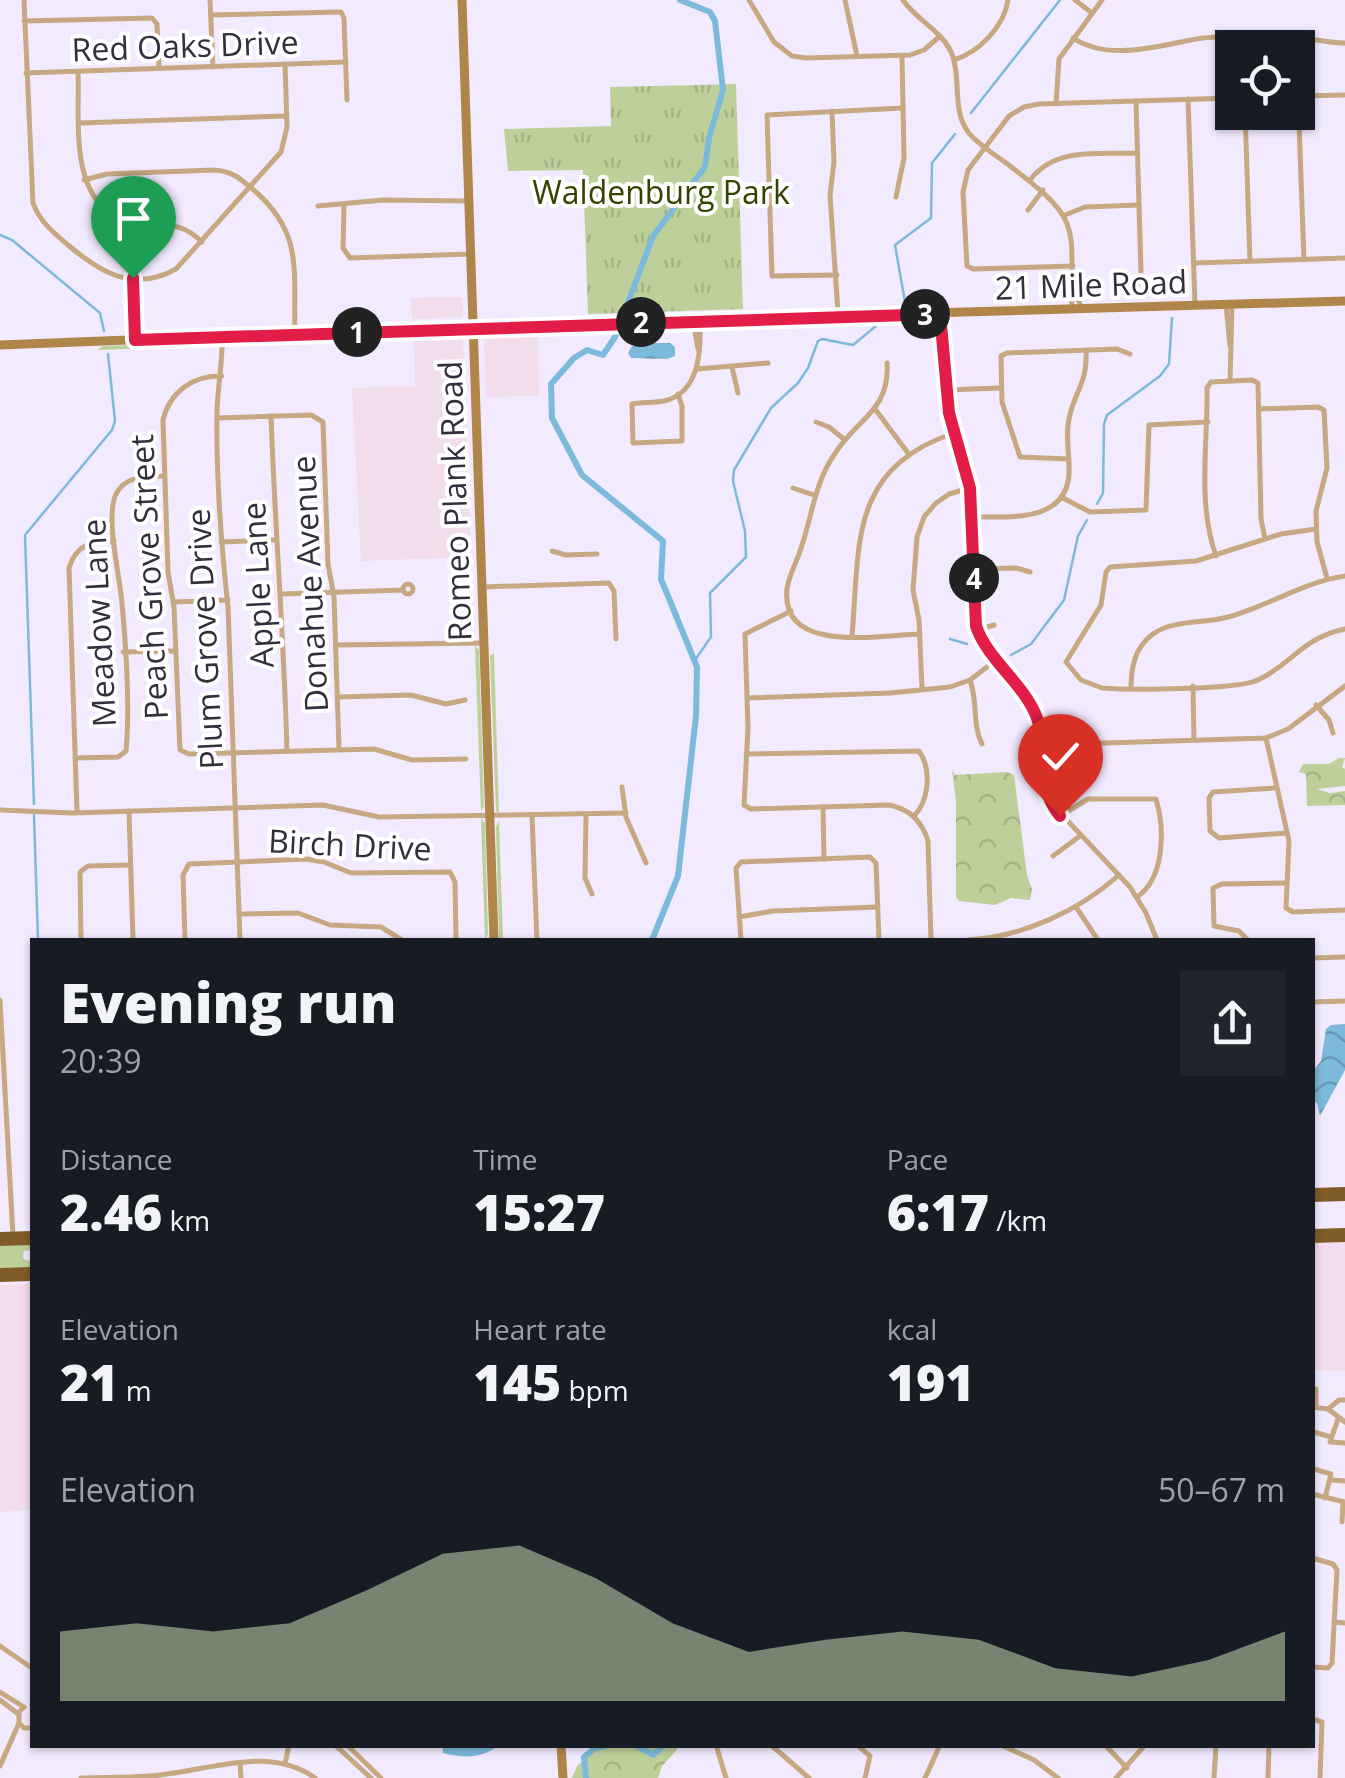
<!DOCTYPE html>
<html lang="en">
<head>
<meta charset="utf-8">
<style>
	:root { --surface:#171b24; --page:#20242c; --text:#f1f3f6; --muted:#9ea1a6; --accent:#9fb294 }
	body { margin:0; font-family:"Open Sans",sans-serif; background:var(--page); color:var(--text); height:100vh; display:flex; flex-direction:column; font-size:38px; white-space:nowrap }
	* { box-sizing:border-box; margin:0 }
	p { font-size:32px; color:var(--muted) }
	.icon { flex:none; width:55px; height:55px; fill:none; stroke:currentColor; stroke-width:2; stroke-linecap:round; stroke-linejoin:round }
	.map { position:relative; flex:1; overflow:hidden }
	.drawer { position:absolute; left:30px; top:938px; width:1285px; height:810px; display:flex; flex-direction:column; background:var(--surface); border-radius:0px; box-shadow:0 2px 8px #0004 }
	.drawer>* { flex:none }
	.buttons { position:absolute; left:1215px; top:30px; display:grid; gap:20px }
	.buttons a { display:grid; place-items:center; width:100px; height:100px; border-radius:0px; background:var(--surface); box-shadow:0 2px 8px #0004; font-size:50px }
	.pin { position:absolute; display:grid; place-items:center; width:85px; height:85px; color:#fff; margin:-102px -42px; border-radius:50% 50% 50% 0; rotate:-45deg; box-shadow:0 0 10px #0007 }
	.pin .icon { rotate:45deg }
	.km { position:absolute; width:50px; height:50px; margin:-25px; border-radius:50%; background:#222; color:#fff; font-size:28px; line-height:50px; text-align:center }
	.round { display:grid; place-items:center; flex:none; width:105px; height:105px; border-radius:0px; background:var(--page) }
	.headline { display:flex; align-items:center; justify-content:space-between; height:170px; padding:0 30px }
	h1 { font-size:55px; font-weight:800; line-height:75px }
	.stats { display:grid; grid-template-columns:repeat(3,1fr); gap:15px; height:170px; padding:10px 30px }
	.stats div { display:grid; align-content:center }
	.stats b { font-size:50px; font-weight:800 }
	.stats small { font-size:28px; font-weight:400 }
	.stats p { font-size:28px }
	.chart { height:280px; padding:20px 30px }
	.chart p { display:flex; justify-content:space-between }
	.chart svg { width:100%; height:180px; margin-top:10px; fill:var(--accent); opacity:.7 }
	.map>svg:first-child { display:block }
	.commercial { fill:#f2ddec }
	.grass { fill:#bed09a }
	.forest { fill:url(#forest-crowns) }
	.park { fill:url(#park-tufts) }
	.water { fill:url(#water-waves) }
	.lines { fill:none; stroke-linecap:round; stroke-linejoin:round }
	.stream { stroke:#7db9db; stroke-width:2.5 }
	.river { stroke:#7db9db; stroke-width:6 }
	.street { stroke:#c6a882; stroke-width:5 }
	.secondary { stroke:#b08549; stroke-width:9 }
	.highway { stroke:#805c28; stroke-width:14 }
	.route-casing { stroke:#fff; stroke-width:20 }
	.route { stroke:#e11d48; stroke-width:12 }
	.labels { text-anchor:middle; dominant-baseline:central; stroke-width:8; stroke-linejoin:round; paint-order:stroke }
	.street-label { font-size:32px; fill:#332e3b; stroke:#fff }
	.park-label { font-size:32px; fill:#344301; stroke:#fff }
</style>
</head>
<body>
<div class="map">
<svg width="1345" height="1778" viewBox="0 0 1345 1778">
	<defs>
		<pattern id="forest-crowns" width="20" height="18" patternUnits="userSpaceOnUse" patternTransform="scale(2.5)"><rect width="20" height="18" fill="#bed09a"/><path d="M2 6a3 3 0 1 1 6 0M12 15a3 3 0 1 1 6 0" fill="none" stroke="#a4b386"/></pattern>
		<pattern id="park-tufts" width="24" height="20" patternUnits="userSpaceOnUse" patternTransform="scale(2.5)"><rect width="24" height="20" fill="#bed09a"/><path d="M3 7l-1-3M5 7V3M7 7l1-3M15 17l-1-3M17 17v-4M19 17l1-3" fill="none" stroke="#a4b386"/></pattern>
		<pattern id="water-waves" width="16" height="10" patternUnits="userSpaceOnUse" patternTransform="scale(2.5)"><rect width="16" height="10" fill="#7db9db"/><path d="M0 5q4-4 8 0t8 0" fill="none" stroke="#6797b3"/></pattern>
	</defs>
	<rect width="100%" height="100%" fill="#f2eaff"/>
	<g class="commercial">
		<path d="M462 297 463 317 412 319 411 298Z"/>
		<path d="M538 336 539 396 486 397 484 337Z"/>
		<path d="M463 338 471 557 361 561 352 388 415 386 414 340Z"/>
		<path d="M1312 1239H1345V1371L1313 1370Z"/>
		<path d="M32 1284V1510L0 1512V1285Z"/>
	</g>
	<g class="grass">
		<path d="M239 328V331C212 333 160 342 138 331Z"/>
		<path d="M213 342 219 346 98 350 102 346Z"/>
		<path d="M475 646 479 650 484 807 481 811Z"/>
		<path d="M494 653 499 814 496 811 490 656Z"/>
		<path d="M481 818 485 823 488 934 485 940Z"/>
		<path d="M499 821 503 940H499L496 827Z"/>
		<path d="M0 1245H32V1250L24 1251 23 1257 25 1260 32 1261V1268L0 1269Z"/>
	</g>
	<g class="forest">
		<path d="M1339 758H1345L1342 767 1345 769V786L1317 789 1330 793 1345 791V805L1307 806 1306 774 1299 772 1303 764H1329Z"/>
		<path d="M952 770 955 775 1007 772 1014 775 1027 875 1032 889 1030 900 1011 898 995 905 959 901 956 897V801Z"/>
		<path d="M584 1745H677V1750L662 1766 658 1778H572L577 1766 592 1752 591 1747Z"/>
	</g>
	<path class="park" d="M736 84 743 309 588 314 583 170 508 171 504 129 611 126 610 87Z"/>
	<g class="water">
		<path d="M642 343H670L675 347V356L667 359 631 358 628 353 632 346Z"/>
		<path d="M1345 1024V1070L1320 1116 1317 1103 1313 1101V1071L1321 1061 1326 1029 1331 1025Z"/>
		<path d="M442 1745H499C482 1759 463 1758 443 1753Z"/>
	</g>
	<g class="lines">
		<g class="stream">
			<path d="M971 113 1060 0"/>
			<path d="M0 235 12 240 100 313 104 331"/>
			<path d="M905 302 895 245 931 218 932 163 955 134"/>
			<path d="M1097 504 1103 493 1104 424 1107 415 1160 376 1169 364 1172 318"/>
			<path d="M950 639 967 644"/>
			<path d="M1011 655 1031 644 1064 600 1078 536 1087 520"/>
			<path d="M695 660 711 637 710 593 746 557 745 531 733 481 734 470 771 408 798 383 808 368 818 341 822 339 853 345 876 326"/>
			<path d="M34 804 25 535 112 430 115 421 108 354"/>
			<path d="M34 815 38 940"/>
		</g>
		<g class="river">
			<path d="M652 940 678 876 696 716 697 667 661 579 663 541 582 475 552 418 551 384 574 358 587 350 603 355 615 337 653 236 705 167 709 138 723 90 715 21 710 12 680 0"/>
			<path d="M635 1745 653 1755 664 1745"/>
			<path d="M586 1778 584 1757 595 1748 608 1745"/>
		</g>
		<g class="street">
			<path d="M24 0 33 203C40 222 53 232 68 245 100 272 133 293 176 269L281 152 287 127 285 64"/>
			<path d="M210 0 213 67"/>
			<path d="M749 0 774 42 792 56 806 58 910 55 924 50 940 36"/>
			<path d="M845 0 857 56"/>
			<path d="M903 0C917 21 945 32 953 57 961 81 952 110 968 132 978 145 996 155 1010 166 1082 221 1071 222 1072 308"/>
			<path d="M1075 0 1092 13"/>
			<path d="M211 15 341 12 344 18 347 100"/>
			<path d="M24 21 152 18 157 24 159 68"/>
			<path d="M1073 38C1111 63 1162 44 1203 38 1229 35 1256 36 1282 36 1303 36 1324 43 1345 43"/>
			<path d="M954 60C979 52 1004 27 1008 0"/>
			<path d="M78 72C80 125 66 211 137 224 166 229 177 218 202 242"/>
			<path d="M26 73 346 62"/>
			<path d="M1298 96 1304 260"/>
			<path d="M1298 96 1345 95"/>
			<path d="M1188 99 1195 305"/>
			<path d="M1136 101 1141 273 1137 286"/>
			<path d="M1056 104 1059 59 1102 0"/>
			<path d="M832 111 834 162 830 195 838 313"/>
			<path d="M1245 112 1250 261"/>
			<path d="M80 123 287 116"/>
			<path d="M84 180 107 174 214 170C233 171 242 180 256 192 304 235 293 272 295 332"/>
			<path d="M1030 180C1056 146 1099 155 1138 153"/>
			<path d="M896 197 904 158 902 56"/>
			<path d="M344 205 343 248 350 258 471 254"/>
			<path d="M318 206 383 200 469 201"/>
			<path d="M1028 210 1043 190"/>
			<path d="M1065 215 1085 207 1139 205"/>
			<path d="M1194 263 1345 258"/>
			<path d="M1073 266 973 269 967 266 963 192 968 170 1009 116 1024 107 1039 104 1232 98"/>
			<path d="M837 275 772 276 767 115 903 108"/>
			<path d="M133 278 135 340"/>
			<path d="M1075 278 1080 306"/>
			<path d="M1226 304 1230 346"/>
			<path d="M940 313 945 347"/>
			<path d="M947 313V399L970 488 978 630 983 643 1036 715 1041 733 1043 781 1050 802 1130 887 1146 913 1157 940"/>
			<path d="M693 321 698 349"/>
			<path d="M222 337C223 364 217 388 217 414 216 479 221 543 228 607L240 940"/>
			<path d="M887 363C890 410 859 417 836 452 815 481 813 512 802 545 798 560 789 574 787 589 780 655 880 635 920 634"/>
			<path d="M732 367 738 393"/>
			<path d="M697 369 768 363"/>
			<path d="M222 376C194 375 170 391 163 420L168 572 174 607 180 750 189 754 374 749 412 760 466 759"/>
			<path d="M1230 381 1232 305"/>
			<path d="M946 390 1000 388"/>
			<path d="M678 394 682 406V441L633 443 632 404C642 402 653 403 664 401 700 393 701 350 700 321"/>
			<path d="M875 409 908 453"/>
			<path d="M1259 409 1318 407 1324 410 1327 468 1316 511 1317 542 1327 578"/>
			<path d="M271 416C275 528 284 639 287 751"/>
			<path d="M217 418 311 415 323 422 328 564 334 597 339 749"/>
			<path d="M816 422 829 427 845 440"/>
			<path d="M1069 459 1020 457 1002 402 1001 356 1007 353 1117 349 1130 354"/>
			<path d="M793 488 814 495"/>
			<path d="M1061 497 1090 512 1146 510 1149 425 1208 422"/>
			<path d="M972 517C1007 516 1066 524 1069 474 1070 456 1065 437 1069 419 1074 391 1088 384 1086 350"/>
			<path d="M1316 529 1281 534 1196 561 1110 567 1106 572 1101 605 1066 662 1081 680 1102 688C1129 690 1237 690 1258 680 1292 664 1302 638 1345 629"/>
			<path d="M221 542 275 540"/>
			<path d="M552 551 566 555 597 554"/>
			<path d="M1216 556C1197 502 1208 444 1207 388L1211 382 1252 380 1258 383 1261 519 1265 539"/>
			<path d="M974 569 1016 568 1030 572"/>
			<circle cx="408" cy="589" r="5"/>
			<path d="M482 587 609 583 614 591 616 639"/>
			<path d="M282 594 403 590"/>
			<path d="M174 602 228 600"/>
			<path d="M791 611 745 634 748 728 744 805 751 809 889 805C910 809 922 821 928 841L931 940"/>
			<path d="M978 630 994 625"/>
			<path d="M852 636C860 542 849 469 954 433"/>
			<path d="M336 645 483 643"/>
			<path d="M123 652 175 651"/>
			<path d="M970 680C978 701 972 725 982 744"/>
			<path d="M1193 686 1194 740"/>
			<path d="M922 688 919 620 913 590 917 537 924 517 935 504 949 494 970 488"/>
			<path d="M1131 688C1131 667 1135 647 1153 634 1174 619 1205 624 1228 617 1269 606 1303 582 1345 576"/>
			<path d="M338 697 411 695 446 704 465 700"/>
			<path d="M747 698 890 693 950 687 970 680 996 660"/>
			<path d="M1316 705 1329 720 1333 733"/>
			<path d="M1266 738 1289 841 1286 908 1293 912 1345 910"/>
			<path d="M1041 745 1266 738 1288 729 1345 686"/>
			<path d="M746 754 919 751C932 769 929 801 914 816"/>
			<path d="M75 758 118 757 126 751C130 708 126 647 122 603 120 577 105 517 116 494 126 475 146 477 164 476"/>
			<path d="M622 787 626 817 646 863"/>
			<path d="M1274 788 1213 792 1209 798 1210 831 1219 838 1287 833"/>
			<path d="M823 807 824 859"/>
			<path d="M0 810 72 813 323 805 379 817 626 813"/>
			<path d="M129 811 133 940"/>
			<path d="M77 812 69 568C76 544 92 541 114 541"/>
			<path d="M586 814 585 878 592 894"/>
			<path d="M532 816 537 940"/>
			<path d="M1060 816 1088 799H1156C1165 828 1165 878 1137 897"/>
			<path d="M1053 856 1080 836"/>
			<path d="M1076 907 1098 940"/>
			<path d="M239 914 298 913 330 925 381 927 402 940"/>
			<path d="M739 917 773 911 878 907"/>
			<path d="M81 940 80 872 88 866 130 865"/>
			<path d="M185 940 183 875 189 864 306 859 324 862 351 873 450 872 455 882 456 940"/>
			<path d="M741 940 736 868 741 862 870 857 876 863 879 940"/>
			<path d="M968 940C1022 937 1079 911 1119 875"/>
			<path d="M1248 940 1239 931 1214 926 1213 888 1222 884 1285 883"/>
			<path d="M1312 958 1345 957"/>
			<path d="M0 1000 13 1236"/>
			<path d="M1312 1002 1345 1001"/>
			<path d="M1316 1389V1406"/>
			<path d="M1312 1407 1328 1409 1345 1422"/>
			<path d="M1328 1409 1339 1400H1345"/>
			<path d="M1338 1419 1330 1442 1345 1443"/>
			<path d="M1314 1432 1331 1437"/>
			<path d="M1314 1469 1331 1474 1325 1498"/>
			<path d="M1331 1480 1345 1481"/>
			<path d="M1312 1494 1345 1502"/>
			<path d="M1342 1522 1343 1502"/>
			<path d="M1312 1558 1333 1564 1337 1570 1332 1663 1328 1668 1312 1667"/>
			<path d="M1334 1622 1345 1623"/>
			<path d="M0 1646 32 1668"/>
			<path d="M0 1692 24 1707"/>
			<path d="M0 1700 17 1713"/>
			<path d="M32 1706V1705"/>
			<path d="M1312 1719 1322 1722 1320 1778"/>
			<path d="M19 1723 24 1728H32"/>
			<path d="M335 1745 371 1778"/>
			<path d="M347 1745 381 1778"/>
			<path d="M716 1745 726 1778"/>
			<path d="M771 1745 809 1778"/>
			<path d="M857 1745 870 1756 865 1778"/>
			<path d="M1001 1745 1034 1760 1058 1778"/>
			<path d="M1105 1745 1127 1768"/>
			<path d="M240 1763 241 1778"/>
			<path d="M285 1764 289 1745"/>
			<path d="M0 1766 19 1723V1712L24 1707"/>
			<path d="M81 1778C107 1777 134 1778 160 1775 210 1770 270 1745 315 1778"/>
			<path d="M925 1778 940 1745"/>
			<path d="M1116 1778 1145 1745"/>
			<path d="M1214 1778 1216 1745"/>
			<path d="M1268 1778 1269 1745"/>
		</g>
		<g class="secondary">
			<path d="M462 0 494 940"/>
			<path d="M0 345 515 325 1345 301"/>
			<path d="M561 1745 563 1778"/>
		</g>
		<g class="highway">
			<path d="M1312 1195 1345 1194"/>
			<path d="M1312 1236 1345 1235"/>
			<path d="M0 1239 32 1238"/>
			<path d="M0 1275 32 1274"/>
		</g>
	</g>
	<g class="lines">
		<defs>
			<path id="route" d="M133 278 135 340 940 314 949 413 970 488 976 626C988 661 1024 683 1037 718 1050 752 1034 785 1060 816"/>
		</defs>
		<use href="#route" class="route-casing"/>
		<use href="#route" class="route"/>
	</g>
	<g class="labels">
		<g class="street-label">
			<text transform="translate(185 45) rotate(-2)">Red Oaks Drive</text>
			<text transform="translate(1091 284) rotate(-2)">21 Mile Road</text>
			<text transform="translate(454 501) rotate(-92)">Romeo Plank Road</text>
			<text transform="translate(148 577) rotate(-93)">Peach Grove Street</text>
			<text transform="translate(309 584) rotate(-93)">Donahue Avenue</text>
			<text transform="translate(257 585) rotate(-93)">Apple Lane</text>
			<text transform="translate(98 623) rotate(-93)">Meadow Lane</text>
			<text transform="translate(204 639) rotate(-93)">Plum Grove Drive</text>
			<text transform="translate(350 844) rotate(3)">Birch Drive</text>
		</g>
		<g class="park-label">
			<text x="661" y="191">Waldenburg Park</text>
		</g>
	</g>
</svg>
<div class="buttons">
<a><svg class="icon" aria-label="locate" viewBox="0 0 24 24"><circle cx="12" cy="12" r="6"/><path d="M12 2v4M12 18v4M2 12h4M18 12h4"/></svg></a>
</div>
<div class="pin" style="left:133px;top:278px;background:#1e9e55"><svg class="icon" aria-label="arrive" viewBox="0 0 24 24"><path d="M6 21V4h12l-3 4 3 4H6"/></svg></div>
<div class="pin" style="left:1060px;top:816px;background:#d93025"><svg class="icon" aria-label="check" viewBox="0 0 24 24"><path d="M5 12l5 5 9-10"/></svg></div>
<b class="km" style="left:357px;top:332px">1</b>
<b class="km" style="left:641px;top:322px">2</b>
<b class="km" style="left:925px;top:314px">3</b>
<b class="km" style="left:974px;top:578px">4</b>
<section class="drawer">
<div class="headline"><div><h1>Evening run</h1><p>20:39</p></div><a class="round"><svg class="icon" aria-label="share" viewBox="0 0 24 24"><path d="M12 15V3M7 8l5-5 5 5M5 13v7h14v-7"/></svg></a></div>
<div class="stats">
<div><p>Distance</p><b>2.46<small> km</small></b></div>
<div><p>Time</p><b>15:27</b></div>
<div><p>Pace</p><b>6:17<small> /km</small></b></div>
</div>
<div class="stats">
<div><p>Elevation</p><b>21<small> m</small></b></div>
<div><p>Heart rate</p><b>145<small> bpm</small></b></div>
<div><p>kcal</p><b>191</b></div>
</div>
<div class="chart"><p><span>Elevation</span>50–67 m</p>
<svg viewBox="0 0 160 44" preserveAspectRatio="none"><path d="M0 44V27L10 25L20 27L30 25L40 17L50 8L60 6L70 14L80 25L90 32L100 29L110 27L120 29L130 36L140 38L150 34L160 27V44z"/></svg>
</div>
</section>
</div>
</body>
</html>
